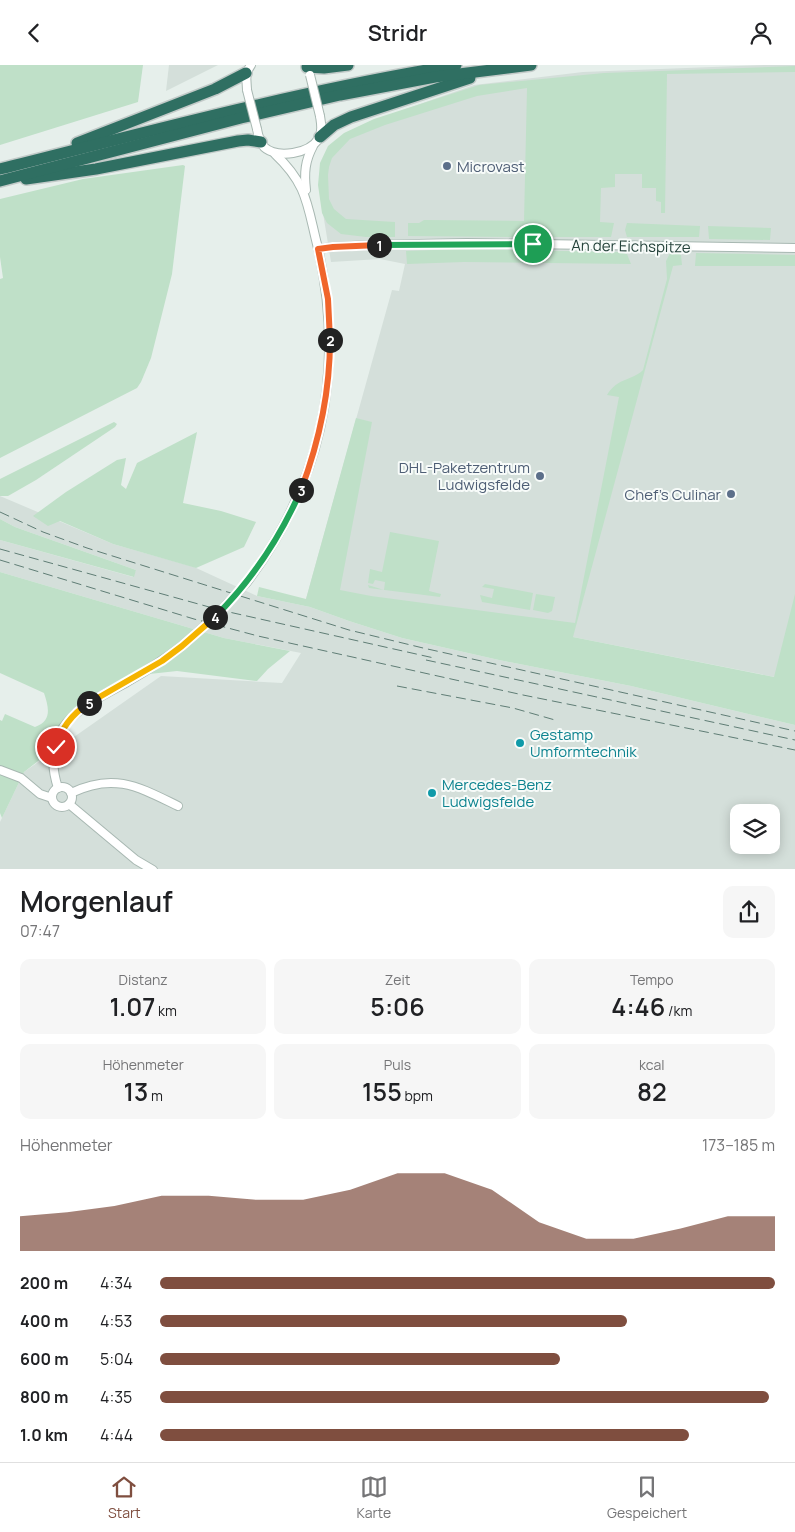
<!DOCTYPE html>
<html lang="de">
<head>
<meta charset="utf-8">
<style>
	:root { --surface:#fff; --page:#f6f6f6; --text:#202124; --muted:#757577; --line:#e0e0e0; --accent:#7f4e3f }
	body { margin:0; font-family:Manrope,sans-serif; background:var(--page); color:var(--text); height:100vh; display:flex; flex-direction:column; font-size:19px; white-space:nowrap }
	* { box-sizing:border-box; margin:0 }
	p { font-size:16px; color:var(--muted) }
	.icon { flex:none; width:28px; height:28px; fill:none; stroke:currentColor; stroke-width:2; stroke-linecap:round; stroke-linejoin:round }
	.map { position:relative; height:804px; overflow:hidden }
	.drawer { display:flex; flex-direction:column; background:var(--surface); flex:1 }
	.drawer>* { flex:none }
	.buttons { position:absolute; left:730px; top:739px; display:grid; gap:10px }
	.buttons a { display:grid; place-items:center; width:50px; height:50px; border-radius:10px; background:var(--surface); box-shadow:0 2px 12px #0003; font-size:25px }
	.pin { position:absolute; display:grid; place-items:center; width:42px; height:42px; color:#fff; margin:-21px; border:2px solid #fff; border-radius:50%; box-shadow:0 1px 5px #0007 }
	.km { position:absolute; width:25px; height:25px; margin:-12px; border-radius:50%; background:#222; color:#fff; font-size:14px; line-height:25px; text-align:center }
	.round { display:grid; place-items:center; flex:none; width:52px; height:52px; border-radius:10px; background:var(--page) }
	.overview { display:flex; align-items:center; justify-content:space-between; height:85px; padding:0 20px }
	h1 { font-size:28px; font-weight:600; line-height:38px }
	.figures { display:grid; grid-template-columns:repeat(3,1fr); gap:8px; height:85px; padding:5px 20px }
	.figures div { display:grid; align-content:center; border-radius:10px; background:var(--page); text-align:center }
	.figures b { font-size:25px; font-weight:600 }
	.figures small { font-size:14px; font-weight:400 }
	.figures p { font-size:14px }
	.chart { height:140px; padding:10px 20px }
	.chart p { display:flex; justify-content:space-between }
	.chart svg { width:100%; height:90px; margin-top:5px; fill:var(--accent); opacity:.7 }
	ul { padding:0 20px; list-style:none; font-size:16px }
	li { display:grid; grid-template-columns:80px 60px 1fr; align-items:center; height:38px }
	li i { height:12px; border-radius:6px; background:var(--accent) }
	header { display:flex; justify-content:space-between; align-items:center; height:65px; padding:0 20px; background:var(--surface); font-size:22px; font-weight:600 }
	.dock { display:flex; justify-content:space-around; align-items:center; height:70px; border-top:1px solid var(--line); background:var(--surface); font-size:14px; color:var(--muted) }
	.dock a { display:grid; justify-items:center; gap:2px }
	.dock .selected { color:var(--accent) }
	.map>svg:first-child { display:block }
	.built { fill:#d4dfda; fill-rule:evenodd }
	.green { fill:#bfe0c8 }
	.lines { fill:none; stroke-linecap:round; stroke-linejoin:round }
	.minor-casing { stroke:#a8b8b2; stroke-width:10 }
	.highway-casing { stroke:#c2cac8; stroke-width:14 }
	.minor { stroke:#fff; stroke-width:8 }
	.highway { stroke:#2f6f62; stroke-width:11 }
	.rail { stroke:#5f7d75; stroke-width:1; stroke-dasharray:10 5; stroke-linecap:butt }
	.minor-bridge-casing { stroke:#a8b8b2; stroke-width:10; stroke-linecap:butt }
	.minor-bridge { stroke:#fff; stroke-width:8 }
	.split-1-casing { stroke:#fff; stroke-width:10 }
	.split-2-casing { stroke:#fff; stroke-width:10 }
	.split-3-casing { stroke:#fff; stroke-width:10 }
	.split-4-casing { stroke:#fff; stroke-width:10 }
	.split-5-casing { stroke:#fff; stroke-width:10 }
	.split-6-casing { stroke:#fff; stroke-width:10 }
	.split-1 { stroke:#22a559; stroke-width:6 }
	.split-2 { stroke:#f0652b; stroke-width:6 }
	.split-3 { stroke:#f0652b; stroke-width:6 }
	.split-4 { stroke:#22a559; stroke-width:6 }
	.split-5 { stroke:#f5b400; stroke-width:6 }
	.split-6 { stroke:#f5b400; stroke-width:6 }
	.service-dot { fill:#5c6f8a; stroke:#f7fbf9; stroke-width:2 }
	.culture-dot { fill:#0f9aa8; stroke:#f7fbf9; stroke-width:2 }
	.labels { text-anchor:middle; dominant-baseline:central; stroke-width:4; stroke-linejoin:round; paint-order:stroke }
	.service-label { font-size:15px; fill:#4e5e75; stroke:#f7fbf9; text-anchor:end }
	.street-label { font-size:15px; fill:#24423a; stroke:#f7fbf9 }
	.culture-label { font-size:15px; fill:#0d838f; stroke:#f7fbf9; text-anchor:start }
</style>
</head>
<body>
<header><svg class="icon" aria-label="back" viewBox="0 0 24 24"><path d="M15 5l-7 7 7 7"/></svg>Stridr<svg class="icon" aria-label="person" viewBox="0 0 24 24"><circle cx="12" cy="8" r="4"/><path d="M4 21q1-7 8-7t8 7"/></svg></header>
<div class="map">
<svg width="795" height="805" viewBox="0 0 795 805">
	<rect width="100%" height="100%" fill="#e6efeb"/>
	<g class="built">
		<path d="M169 0H218L166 26Z"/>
		<path d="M764 0H795V616L573 572 306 534 392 225 399 226 405 199 380 194 331 197 322 142 321 97 369 57 474 20 583 7Z"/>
		<path d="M0 431 113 479 194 502 257 531 310 542 349 556 402 573 499 595 631 621 795 660V804H0V757L24 707 161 611 282 618 301 588 224 573 0 507V475L133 512 136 505 15 462 0 454ZM739 748H771V780H739Z"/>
	</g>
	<g class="green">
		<path d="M0 0H143L138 37 0 80Z"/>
		<path d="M795 1V7L667 9 665 148H661V137L656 136V123H642V109H615V122L601 123 600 157 614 158 611 172H552L526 170 521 172 408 171V158H419L424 155 524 156 527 23 477 31 385 60 350 74 332 93 329 102 328 110 329 134 334 144 346 154 395 157V172H366L341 169 327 158 322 148 318 120 320 98 328 81 344 68 374 54 479 20 604 8Z"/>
		<path d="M183 100 185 101 172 209 151 293 141 317 137 323 0 393V214L3 213 0 192V134L83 114Z"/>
		<path d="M627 158 700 161 699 172H627L625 165Z"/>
		<path d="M708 161 771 163 770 175 709 174Z"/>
		<path d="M460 184 619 187 627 189 631 199 464 197 407 199 406 186Z"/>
		<path d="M675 187 681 190 682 200 673 201 573 572 774 612 795 529V660L631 621 499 595 402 573 349 556 310 542 257 531 259 522 306 534 356 353 372 357 340 525 371 531 575 558 619 332 607 330C618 312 632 316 643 305L667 214 666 196 670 188Z"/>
		<path d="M696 188 795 190V201H695Z"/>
		<path d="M114 357 117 359 115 362 36 415 8 431H0V414Z"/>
		<path d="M197 367 183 438 221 446 256 457 244 482 196 503 113 479 60 456 48 461 33 451 66 427 117 395 126 393 121 420 126 424 137 398Z"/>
		<path d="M0 454 15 462 136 505 134 512 0 475Z"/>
		<path d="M390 467 439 476 429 526 441 529 440 532 369 523 368 520 384 525 385 517 375 515 373 519 368 518 370 504 382 507Z"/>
		<path d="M0 507 224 573 290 586 268 604 257 616 177 606 131 611 88 633 68 650 62 658 57 666 51 686 24 707 2 753 0 748V655L2 656 5 649 35 662C52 656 49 643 44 628L0 608Z"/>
		<path d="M485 519 533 528 530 545 482 537 480 530 492 533 494 524 482 522Z"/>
		<path d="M536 529 555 532 552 546 548 548 533 545Z"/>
	</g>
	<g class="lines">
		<defs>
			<g id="minor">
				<path d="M247 25 246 8 251 0"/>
				<path d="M257 64C258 70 260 77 264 82 277 94 310 89 319 73 323 66 321 58 320 51"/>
				<path d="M306 125C304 108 305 96 313 81"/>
				<path d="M318 184 333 182 370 180 467 178 795 183"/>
				<path d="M247 517C324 415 346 303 317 179 307 139 307 119 275 89"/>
				<path d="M0 705 21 713 40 729 52 733"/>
				<circle cx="62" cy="732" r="10"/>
				<path d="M58 723C38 661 83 641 127 617 146 606 165 594 182 581"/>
				<path d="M71 728C114 707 139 722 178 741"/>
				<path d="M69 739 136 795 153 805"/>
			</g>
			<g id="highway">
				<path d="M307 2 324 3 348 0"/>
				<path d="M320 72 334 60 351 52 470 13"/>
				<path d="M77 78 215 24 246 8"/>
				<path d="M0 104C151 66 302 25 456 0"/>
				<path d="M26 114 96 104 238 76 248 75 261 77"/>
				<path d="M0 116 241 53 340 30 435 12 531 0"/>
			</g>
		</defs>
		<use href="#minor" class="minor-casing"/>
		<use href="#highway" class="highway-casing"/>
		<use href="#minor" class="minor"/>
		<use href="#highway" class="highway"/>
		<g class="rail">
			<path d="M0 447 43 467 87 483 349 565 423 583 795 666"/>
			<path d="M0 484 220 545 434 593"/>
			<path d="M0 495 194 554 258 571 523 630 795 685"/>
			<path d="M426 595 795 675"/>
			<path d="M397 621 513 643 555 655"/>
		</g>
		<defs>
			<g id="minor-bridge">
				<path d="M310 10 320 51"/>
				<path d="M247 25 257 64"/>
				<path d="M182 581 217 550 247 517"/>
			</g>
		</defs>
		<use href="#minor-bridge" class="minor-bridge-casing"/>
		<use href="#minor-bridge" class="minor-bridge"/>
	</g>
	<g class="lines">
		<defs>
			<path id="split-1" d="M379 180 533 179"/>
			<path id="split-2" d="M330 275 328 234 318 184 333 182 379 180"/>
			<path id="split-3" d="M301 425C319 377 330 327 330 275"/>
			<path id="split-4" d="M215 552C252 515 280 473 301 425"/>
			<path id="split-5" d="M89 638 162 596 182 581 215 552"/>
			<path id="split-6" d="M56 682C61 663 72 649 89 638"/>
		</defs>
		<use href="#split-1" class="split-1-casing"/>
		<use href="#split-2" class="split-2-casing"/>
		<use href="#split-3" class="split-3-casing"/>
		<use href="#split-4" class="split-4-casing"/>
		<use href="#split-5" class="split-5-casing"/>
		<use href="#split-6" class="split-6-casing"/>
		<use href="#split-1" class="split-1"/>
		<use href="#split-2" class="split-2"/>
		<use href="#split-3" class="split-3"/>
		<use href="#split-4" class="split-4"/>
		<use href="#split-5" class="split-5"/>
		<use href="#split-6" class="split-6"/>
	</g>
	<g class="service-dot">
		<circle cx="447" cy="101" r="5"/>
		<circle cx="540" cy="411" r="5"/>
		<circle cx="731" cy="429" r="5"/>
	</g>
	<g class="culture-dot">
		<circle cx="520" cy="678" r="5"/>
		<circle cx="432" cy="728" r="5"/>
	</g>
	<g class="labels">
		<g class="service-label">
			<text x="457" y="101" text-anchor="start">Microvast</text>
			<text x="530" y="402">DHL-Paketzentrum<tspan x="530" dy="17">Ludwigsfelde</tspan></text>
			<text x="721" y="429">Chef's Culinar</text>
		</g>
		<g class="street-label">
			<text transform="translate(631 181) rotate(1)">An der Eichspitze</text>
		</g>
		<g class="culture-label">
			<text x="530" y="669">Gestamp<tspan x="530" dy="17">Umformtechnik</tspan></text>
			<text x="442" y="719">Mercedes-Benz<tspan x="442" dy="17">Ludwigsfelde</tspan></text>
		</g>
	</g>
</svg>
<div class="buttons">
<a><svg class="icon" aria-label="layers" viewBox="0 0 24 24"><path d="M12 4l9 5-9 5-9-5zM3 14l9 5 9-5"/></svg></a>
</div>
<div class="pin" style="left:533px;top:179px;background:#1e9e55"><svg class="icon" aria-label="arrive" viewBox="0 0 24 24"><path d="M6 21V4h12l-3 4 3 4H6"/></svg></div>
<div class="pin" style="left:56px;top:682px;background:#d93025"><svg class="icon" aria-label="check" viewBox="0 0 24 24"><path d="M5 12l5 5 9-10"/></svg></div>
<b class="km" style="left:379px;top:180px">1</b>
<b class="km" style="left:330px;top:275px">2</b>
<b class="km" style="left:301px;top:425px">3</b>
<b class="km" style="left:215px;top:552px">4</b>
<b class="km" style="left:89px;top:638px">5</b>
</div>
<section class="drawer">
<div class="overview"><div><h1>Morgenlauf</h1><p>07:47</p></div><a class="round"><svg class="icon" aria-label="share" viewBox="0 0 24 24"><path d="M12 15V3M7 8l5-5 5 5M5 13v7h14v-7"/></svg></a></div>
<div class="figures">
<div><p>Distanz</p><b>1.07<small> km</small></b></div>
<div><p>Zeit</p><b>5:06</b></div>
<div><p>Tempo</p><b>4:46<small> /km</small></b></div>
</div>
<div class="figures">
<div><p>Höhenmeter</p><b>13<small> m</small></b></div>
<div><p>Puls</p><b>155<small> bpm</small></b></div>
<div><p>kcal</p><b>82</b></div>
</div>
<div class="chart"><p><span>Höhenmeter</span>173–185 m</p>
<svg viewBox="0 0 160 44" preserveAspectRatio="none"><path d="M0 44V27L10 25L20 22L30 17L40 17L50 19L60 19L70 14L80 6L90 6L100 14L110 30L120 38L130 38L140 33L150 27L160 27V44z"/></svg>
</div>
<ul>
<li><b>200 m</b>4:34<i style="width:100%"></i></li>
<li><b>400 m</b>4:53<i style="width:76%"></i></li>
<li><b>600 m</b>5:04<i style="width:65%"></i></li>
<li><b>800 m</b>4:35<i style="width:99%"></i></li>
<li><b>1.0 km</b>4:44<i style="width:86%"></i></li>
</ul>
</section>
<nav class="dock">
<a class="selected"><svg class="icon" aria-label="home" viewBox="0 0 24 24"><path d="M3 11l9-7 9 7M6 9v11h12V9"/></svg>Start</a>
<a><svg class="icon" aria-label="map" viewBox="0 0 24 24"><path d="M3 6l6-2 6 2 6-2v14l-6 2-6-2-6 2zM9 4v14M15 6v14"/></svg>Karte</a>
<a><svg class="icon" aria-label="saved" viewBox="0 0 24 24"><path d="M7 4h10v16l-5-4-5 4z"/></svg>Gespeichert</a>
</nav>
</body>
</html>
